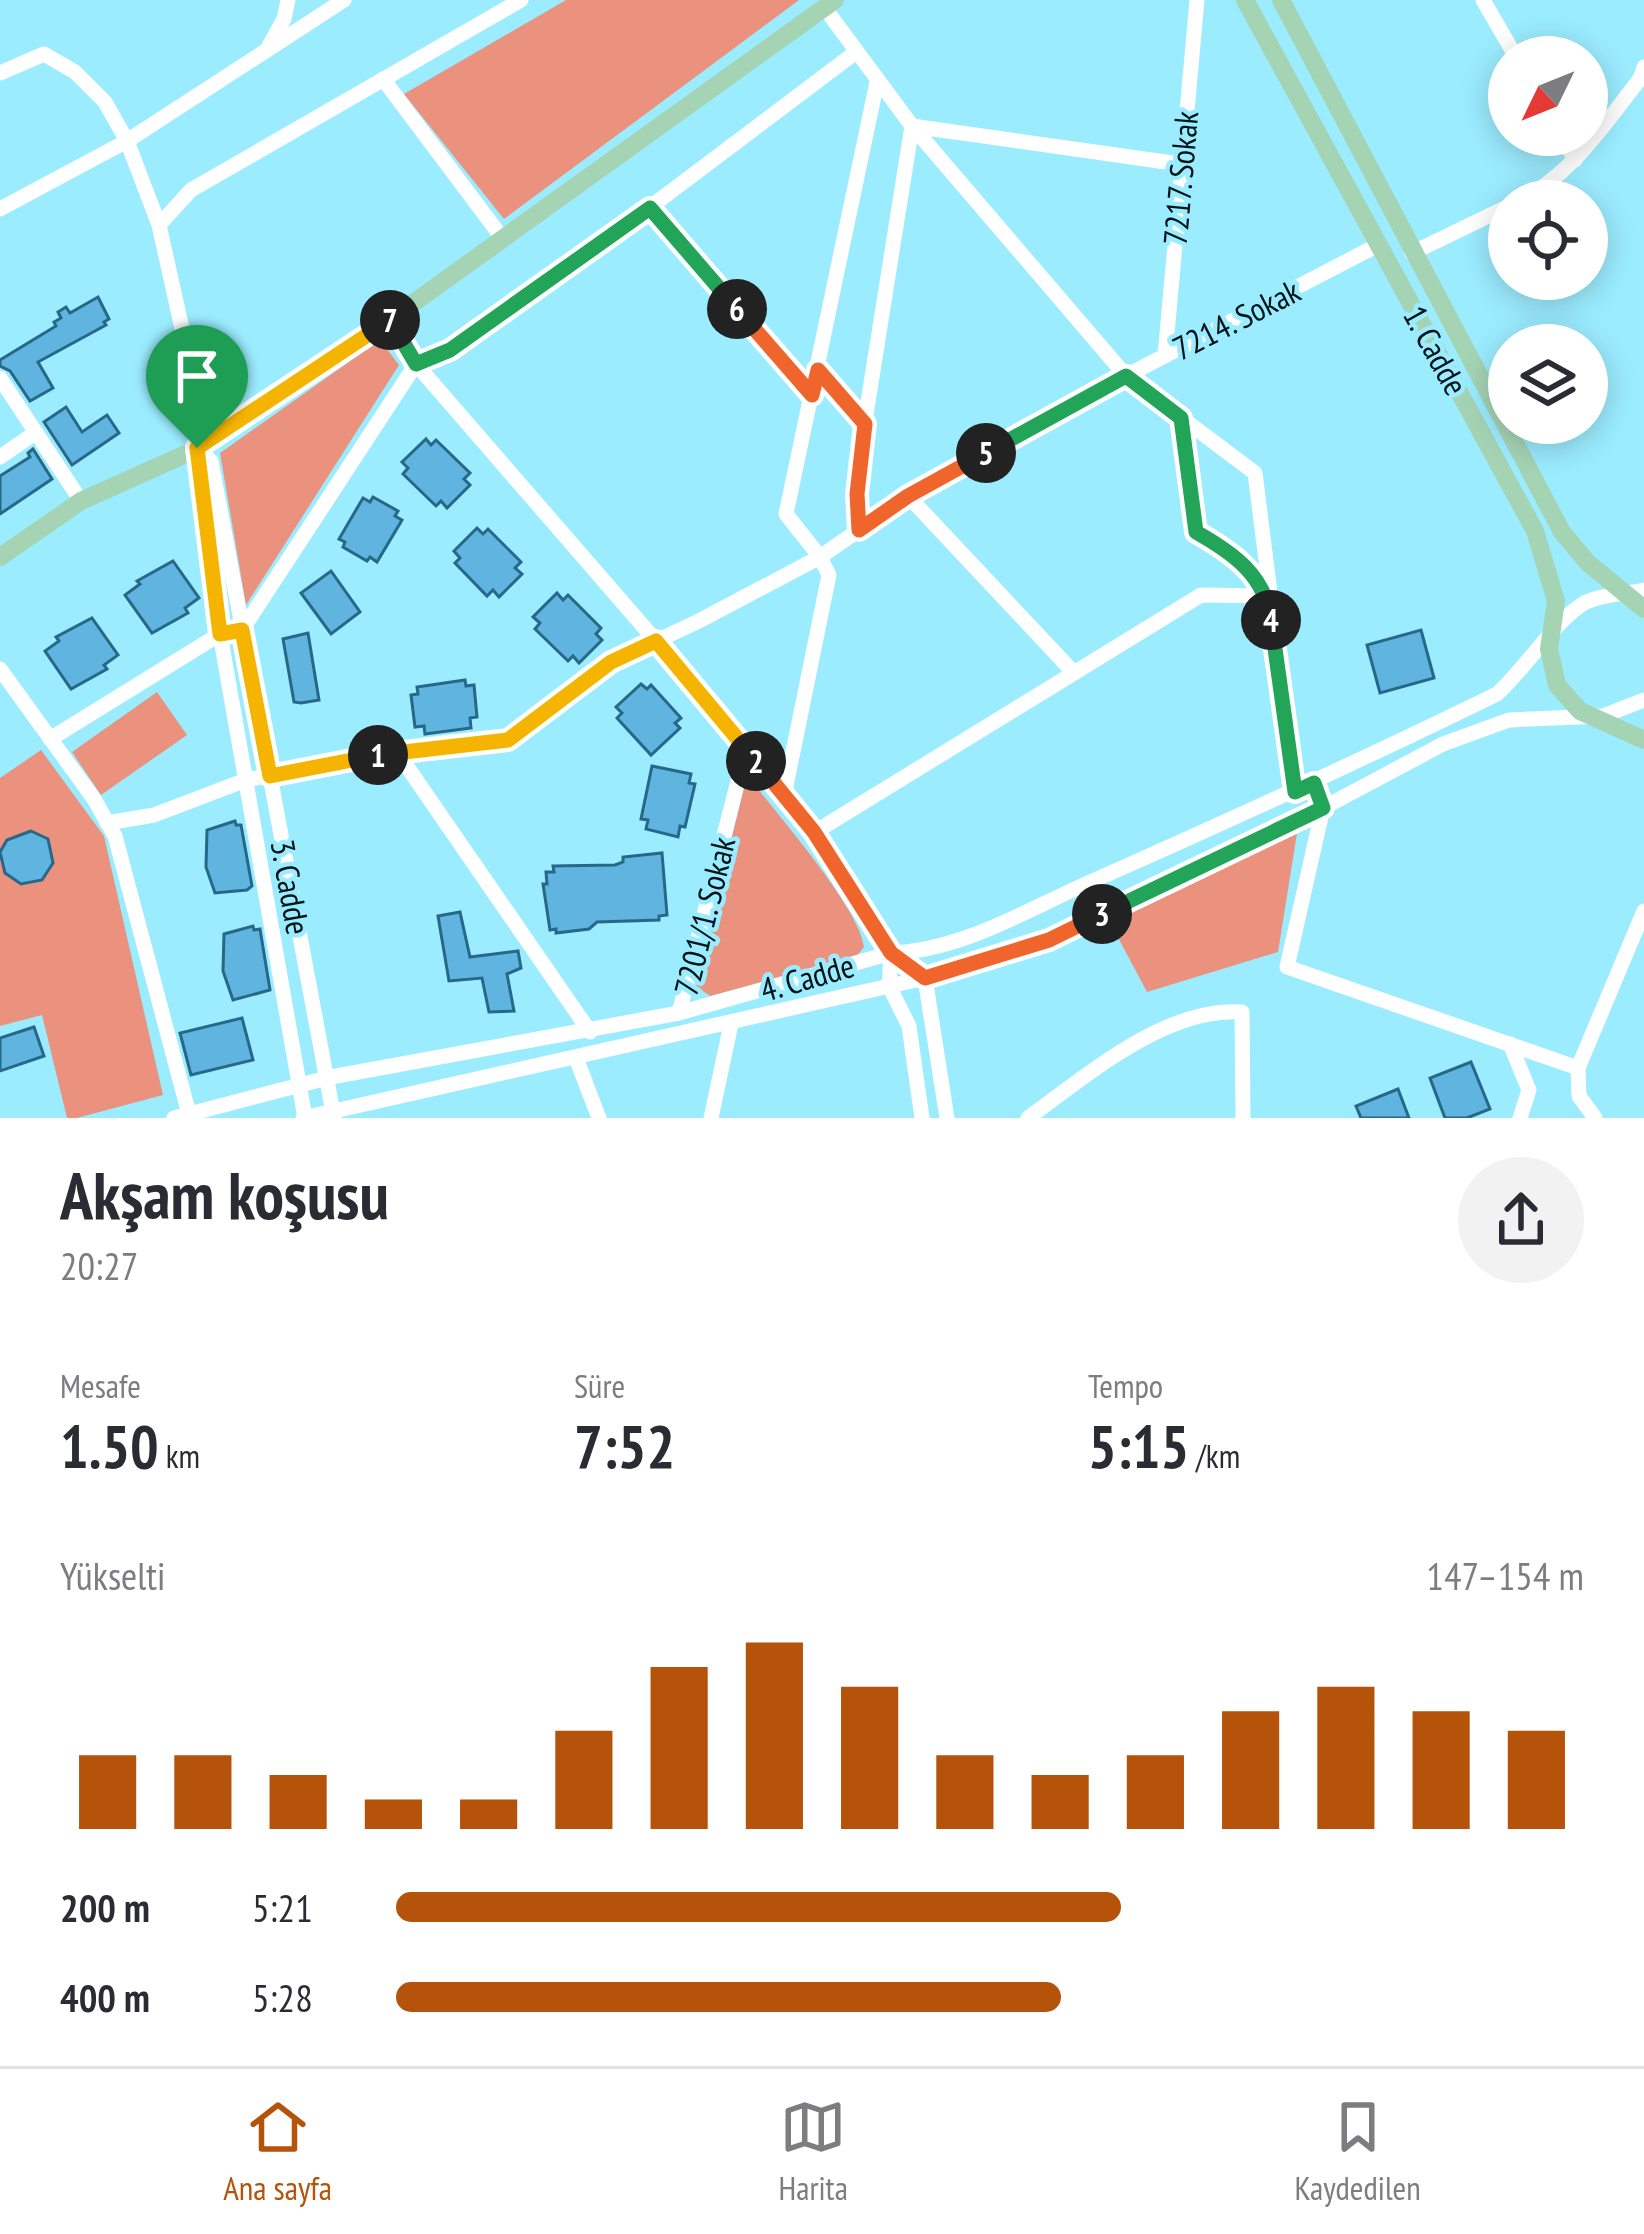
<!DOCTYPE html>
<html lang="tr">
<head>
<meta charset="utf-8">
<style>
	:root { --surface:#fff; --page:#f2f2f3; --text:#2b2b33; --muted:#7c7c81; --line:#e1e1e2; --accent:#b45309 }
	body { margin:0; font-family:"PT Sans Narrow",sans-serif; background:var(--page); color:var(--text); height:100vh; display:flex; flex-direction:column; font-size:45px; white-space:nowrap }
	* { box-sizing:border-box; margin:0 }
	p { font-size:39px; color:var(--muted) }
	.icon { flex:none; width:66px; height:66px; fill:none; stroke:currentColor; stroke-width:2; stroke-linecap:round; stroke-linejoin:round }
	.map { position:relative; height:1118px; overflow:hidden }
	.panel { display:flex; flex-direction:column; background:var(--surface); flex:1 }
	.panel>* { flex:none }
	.needle { width:78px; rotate:227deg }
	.controls { position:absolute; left:1488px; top:36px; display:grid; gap:24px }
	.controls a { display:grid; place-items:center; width:120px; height:120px; border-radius:50%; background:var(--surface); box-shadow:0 6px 30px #0003; font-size:60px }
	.pin { position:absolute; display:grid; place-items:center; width:102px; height:102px; color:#fff; margin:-123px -51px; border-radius:50% 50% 50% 0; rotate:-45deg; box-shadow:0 0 12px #0007 }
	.pin .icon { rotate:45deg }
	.km { position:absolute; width:60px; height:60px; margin:-30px; border-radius:50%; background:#222; color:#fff; font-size:33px; line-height:60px; text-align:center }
	.round { display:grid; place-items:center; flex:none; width:126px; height:126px; border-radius:63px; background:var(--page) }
	.head { display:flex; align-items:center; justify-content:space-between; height:204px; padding:0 60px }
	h1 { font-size:66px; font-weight:600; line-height:90px }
	.stats { display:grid; grid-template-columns:repeat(3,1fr); gap:18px; height:204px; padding:12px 60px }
	.stats div { display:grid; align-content:center }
	.stats b { font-size:60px; font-weight:600 }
	.stats small { font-size:33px; font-weight:400 }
	.stats p { font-size:33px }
	.chart { height:336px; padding:24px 60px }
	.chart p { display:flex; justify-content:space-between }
	.chart svg { width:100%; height:216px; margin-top:12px; stroke:var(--accent); stroke-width:6 }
	ul { padding:0 60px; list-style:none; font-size:39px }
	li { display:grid; grid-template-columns:192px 144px 1fr; align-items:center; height:90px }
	li i { height:30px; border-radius:15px; background:var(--accent) }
	.tabs { display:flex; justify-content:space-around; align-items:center; height:168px; border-top:3px solid var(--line); background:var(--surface); font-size:33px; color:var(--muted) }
	.tabs a { display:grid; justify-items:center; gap:6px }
	.tabs .on { color:var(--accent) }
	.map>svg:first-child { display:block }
	.green { fill:#eb927e }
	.building { fill:#60b4e0; stroke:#276888; stroke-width:3 }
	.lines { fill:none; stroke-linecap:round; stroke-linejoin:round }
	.path { stroke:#4d7e8a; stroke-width:3; stroke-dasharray:6 9; stroke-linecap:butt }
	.minor { stroke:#fff; stroke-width:15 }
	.major { stroke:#a5d4b5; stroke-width:18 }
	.split-1-casing { stroke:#fff; stroke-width:24 }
	.split-2-casing { stroke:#fff; stroke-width:24 }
	.split-3-casing { stroke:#fff; stroke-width:24 }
	.split-4-casing { stroke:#fff; stroke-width:24 }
	.split-5-casing { stroke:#fff; stroke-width:24 }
	.split-6-casing { stroke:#fff; stroke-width:24 }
	.split-7-casing { stroke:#fff; stroke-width:24 }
	.split-8-casing { stroke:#fff; stroke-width:24 }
	.split-1 { stroke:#f5b400; stroke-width:15 }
	.split-2 { stroke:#f5b400; stroke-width:15 }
	.split-3 { stroke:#f0652b; stroke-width:15 }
	.split-4 { stroke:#22a559; stroke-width:15 }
	.split-5 { stroke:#22a559; stroke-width:15 }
	.split-6 { stroke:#f0652b; stroke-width:15 }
	.split-7 { stroke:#22a559; stroke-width:15 }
	.split-8 { stroke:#f5b400; stroke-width:15 }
	.labels { text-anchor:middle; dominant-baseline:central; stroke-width:9; stroke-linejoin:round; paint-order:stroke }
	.street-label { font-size:33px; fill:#001317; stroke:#9becff }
</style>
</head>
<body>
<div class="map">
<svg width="1644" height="1118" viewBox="0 0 1644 1118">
	<rect width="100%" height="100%" fill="#9becff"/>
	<g class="green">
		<path d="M566 0H799L504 219 404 94Z"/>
		<path d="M380 340 399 365 246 605 220 453Z"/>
		<path d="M157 692 187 735 101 795 72 752Z"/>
		<path d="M41 750 104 836 163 1095 77 1118H67L42 1015 0 1026V778Z"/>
		<path d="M747 775C774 811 860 908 864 947L855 958 710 996 696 986Z"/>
		<path d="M1297 833 1278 952 1147 992 1106 915Z"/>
	</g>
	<g class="building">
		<path d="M98 297 109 319 104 322 106 325 38 362 53 388 30 401 10 371 0 366V360L56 326 54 322 61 318 58 312 66 307 70 313Z"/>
		<path d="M66 407 82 432 107 415 119 433 72 465 44 422Z"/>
		<path d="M426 439 431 445 436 440 470 473 464 479 470 485 447 508 441 501 436 506 403 474 408 468 402 462Z"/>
		<path d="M33 449 52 479 0 514V476L30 457 28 453Z"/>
		<path d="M373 497 398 511 395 516 402 520 377 562 370 557 367 561 343 547 345 542 339 539 363 498 370 502Z"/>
		<path d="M477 528 483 534 488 529 521 562 515 568 522 574 499 597 493 590 487 596 455 563 460 558 454 551Z"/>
		<path d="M173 561 199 598 185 608 188 613 152 633 125 595 140 584 137 581Z"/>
		<path d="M331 571 360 612 331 634 301 593Z"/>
		<path d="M557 593 563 600 568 595 601 628 596 634 602 640 579 663 573 656 568 661 535 629 540 623 533 617Z"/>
		<path d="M92 618 118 655 104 665 107 669 71 689 45 651 59 641 56 637Z"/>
		<path d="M1421 630 1434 678 1380 693 1367 645Z"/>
		<path d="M308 633 319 700 301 703 294 702 283 639Z"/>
		<path d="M465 680 466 686 474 685 477 717 470 718 471 728 425 734 424 726 415 727 411 695 418 694 417 687Z"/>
		<path d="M641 684 647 689 651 685 681 718 675 723 680 728 651 755 617 718 622 713 616 707Z"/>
		<path d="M652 766 691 774 689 783 695 784 685 827 680 826 678 837 646 829 648 820 641 819Z"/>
		<path d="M235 821 236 825H241L252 886 247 890 215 893 206 867 207 830Z"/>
		<path d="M31 831 48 839 53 863 42 880 21 884 5 873 0 852 7 840Z"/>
		<path d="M662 853 667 915 659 916V920L597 922 589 929 556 933V929L550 930 543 884H547L546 872H554L553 866 615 865 623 862V857Z"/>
		<path d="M460 912 470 957 518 951 521 968 507 974 514 1011 489 1012 482 978 449 981 438 916Z"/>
		<path d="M253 926 254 930 260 929 270 990 233 1000 223 971 224 934Z"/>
		<path d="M242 1018 253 1060 191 1075 180 1033Z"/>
		<path d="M34 1027 44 1056 0 1071V1038Z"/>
		<path d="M1471 1062 1490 1109 1467 1118H1445L1430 1078Z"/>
		<path d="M1398 1089 1409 1118H1361L1356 1106Z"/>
	</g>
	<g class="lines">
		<path class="path" d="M831 385 852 409"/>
		<g class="minor">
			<path d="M1483 0 1516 57"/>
			<path d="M824 7 912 126 1126 376 1255 473 1295 792"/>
			<path d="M269 46 284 19 288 0"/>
			<path d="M0 73 44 54 75 72 105 102 127 141 159 225 191 369 199 477 220 634 305 1118"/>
			<path d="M383 79 503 239"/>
			<path d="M1561 135 1575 160"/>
			<path d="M1519 201C1572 175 1604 124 1640 79L1644 67"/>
			<path d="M649 208 812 395"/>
			<path d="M0 209 127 141 344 0"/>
			<path d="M159 225 191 190 521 0"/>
			<path d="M1412 253 1509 206"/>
			<path d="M391 319 416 364 656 641 815 832 891 953 889 986 909 1026 922 1118"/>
			<path d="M1165 356 1197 0"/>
			<path d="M0 378 81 501"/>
			<path d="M1181 418 1196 532 1248 568 1268 596"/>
			<path d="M197 449 211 461 334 1118"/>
			<path d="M0 457 35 433"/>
			<path d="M908 496 1074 673"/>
			<path d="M859 530 857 494 861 446 912 126 1180 164"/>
			<path d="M0 669 94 799 115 836 189 1114"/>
			<path d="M50 739 220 634 242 630 416 364 450 350 649 208 856 52"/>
			<path d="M397 752 509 740 611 662 697 622 820 557 908 496 1126 376 1378 245"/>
			<path d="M1314 783 1323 808 1287 967 1578 1068"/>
			<path d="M784 796 829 575 820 557 786 514 877 82"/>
			<path d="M107 823 154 815 246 780 397 752 590 1032"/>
			<path d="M815 832 1201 595 1268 596"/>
			<path d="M891 953 925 978 947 1118"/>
			<path d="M679 1013 746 749"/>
			<path d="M1510 1044 1529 1090 1520 1118"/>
			<path d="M576 1058 599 1118"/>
			<path d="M174 1118 331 1077 679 1013 891 953C960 951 1027 910 1088 883 1226 822 1362 760 1497 694 1524 670 1558 617 1586 602 1604 594 1625 594 1644 590"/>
			<path d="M303 1118 925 978 1049 940 1323 808 1443 744 1509 720 1603 716 1644 700"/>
			<path d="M711 1118 731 1024"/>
			<path d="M1028 1118C1086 1076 1167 1006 1242 1012L1243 1118"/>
			<path d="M1595 1118 1579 1096 1578 1068 1644 911"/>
		</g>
		<g class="major">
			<path d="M1245 0 1535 531 1556 601 1549 649 1557 685 1580 711 1644 740"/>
			<path d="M1281 0 1562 532 1588 563 1644 609"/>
			<path d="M0 557 81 501 197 449 391 319 835 0"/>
		</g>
	</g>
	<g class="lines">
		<defs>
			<path id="split-1" d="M197 448 220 634 242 630 270 776 378 755"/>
			<path id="split-2" d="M378 755 508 740 611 662 656 641 756 761"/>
			<path id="split-3" d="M756 761 814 832 891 953 925 978 1049 940 1102 914"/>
			<path id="split-4" d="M1102 914 1323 808 1314 783 1295 792 1271 620"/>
			<path id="split-5" d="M986 453 1126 376 1181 418 1196 532C1233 553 1265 575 1271 620"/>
			<path id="split-6" d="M737 309 812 395 818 370 865 424 857 494 859 530 908 496 986 453"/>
			<path id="split-7" d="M390 320 416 364 450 350 650 208 737 309"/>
			<path id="split-8" d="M197 448 390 320"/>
		</defs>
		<use href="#split-1" class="split-1-casing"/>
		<use href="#split-2" class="split-2-casing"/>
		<use href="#split-3" class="split-3-casing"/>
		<use href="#split-4" class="split-4-casing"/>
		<use href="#split-5" class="split-5-casing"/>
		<use href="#split-6" class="split-6-casing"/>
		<use href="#split-7" class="split-7-casing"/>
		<use href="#split-8" class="split-8-casing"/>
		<use href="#split-1" class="split-1"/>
		<use href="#split-2" class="split-2"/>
		<use href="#split-3" class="split-3"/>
		<use href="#split-4" class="split-4"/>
		<use href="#split-5" class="split-5"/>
		<use href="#split-6" class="split-6"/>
		<use href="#split-7" class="split-7"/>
		<use href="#split-8" class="split-8"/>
	</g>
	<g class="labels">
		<g class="street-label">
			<text transform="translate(1180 178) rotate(-85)">7217. Sokak</text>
			<text transform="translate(1236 319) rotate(-27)">7214. Sokak</text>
			<text transform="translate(1436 350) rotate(61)">1. Cadde</text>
			<text transform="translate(291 887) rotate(80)">3. Cadde</text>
			<text transform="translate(704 916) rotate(-76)">7201/1. Sokak</text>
			<text transform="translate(807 977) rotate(-16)">4. Cadde</text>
		</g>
	</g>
</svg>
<div class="controls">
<a><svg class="needle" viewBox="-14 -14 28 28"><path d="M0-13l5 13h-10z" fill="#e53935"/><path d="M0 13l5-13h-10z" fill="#7c7c81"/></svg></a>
<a><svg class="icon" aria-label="locate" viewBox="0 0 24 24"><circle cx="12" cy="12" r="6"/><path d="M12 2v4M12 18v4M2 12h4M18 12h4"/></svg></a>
<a><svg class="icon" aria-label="layers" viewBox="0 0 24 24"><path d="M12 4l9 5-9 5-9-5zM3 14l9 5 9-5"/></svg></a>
</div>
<div class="pin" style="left:197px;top:448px;background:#1e9e55"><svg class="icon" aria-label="arrive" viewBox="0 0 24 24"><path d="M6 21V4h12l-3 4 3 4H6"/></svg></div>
<b class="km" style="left:378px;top:755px">1</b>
<b class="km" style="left:756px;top:761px">2</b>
<b class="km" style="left:1102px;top:914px">3</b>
<b class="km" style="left:1271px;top:620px">4</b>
<b class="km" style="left:986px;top:453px">5</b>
<b class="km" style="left:737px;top:309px">6</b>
<b class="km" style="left:390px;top:320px">7</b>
</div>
<section class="panel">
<div class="head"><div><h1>Akşam koşusu</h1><p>20:27</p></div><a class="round"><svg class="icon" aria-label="share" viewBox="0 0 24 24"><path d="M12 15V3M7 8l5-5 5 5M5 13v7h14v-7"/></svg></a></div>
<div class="stats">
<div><p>Mesafe</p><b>1.50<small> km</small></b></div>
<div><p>Süre</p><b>7:52</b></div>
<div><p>Tempo</p><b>5:15<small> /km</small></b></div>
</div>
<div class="chart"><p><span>Yükselti</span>147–154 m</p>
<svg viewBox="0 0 160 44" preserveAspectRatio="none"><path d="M5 44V29M15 44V29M25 44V33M35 44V38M45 44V38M55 44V24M65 44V11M75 44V6M85 44V15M95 44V29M105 44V33M115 44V29M125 44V20M135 44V15M145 44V20M155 44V24"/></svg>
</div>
<ul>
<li><b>200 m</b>5:21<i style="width:61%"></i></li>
<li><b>400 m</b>5:28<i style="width:56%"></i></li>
</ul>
</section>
<nav class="tabs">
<a class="on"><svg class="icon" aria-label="home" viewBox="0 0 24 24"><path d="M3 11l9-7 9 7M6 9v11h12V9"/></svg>Ana sayfa</a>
<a><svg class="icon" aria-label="map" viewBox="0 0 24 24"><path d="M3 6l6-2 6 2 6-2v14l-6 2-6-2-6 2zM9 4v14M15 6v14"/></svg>Harita</a>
<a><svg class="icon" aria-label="saved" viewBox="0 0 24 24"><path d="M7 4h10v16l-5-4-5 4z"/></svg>Kaydedilen</a>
</nav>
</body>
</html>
